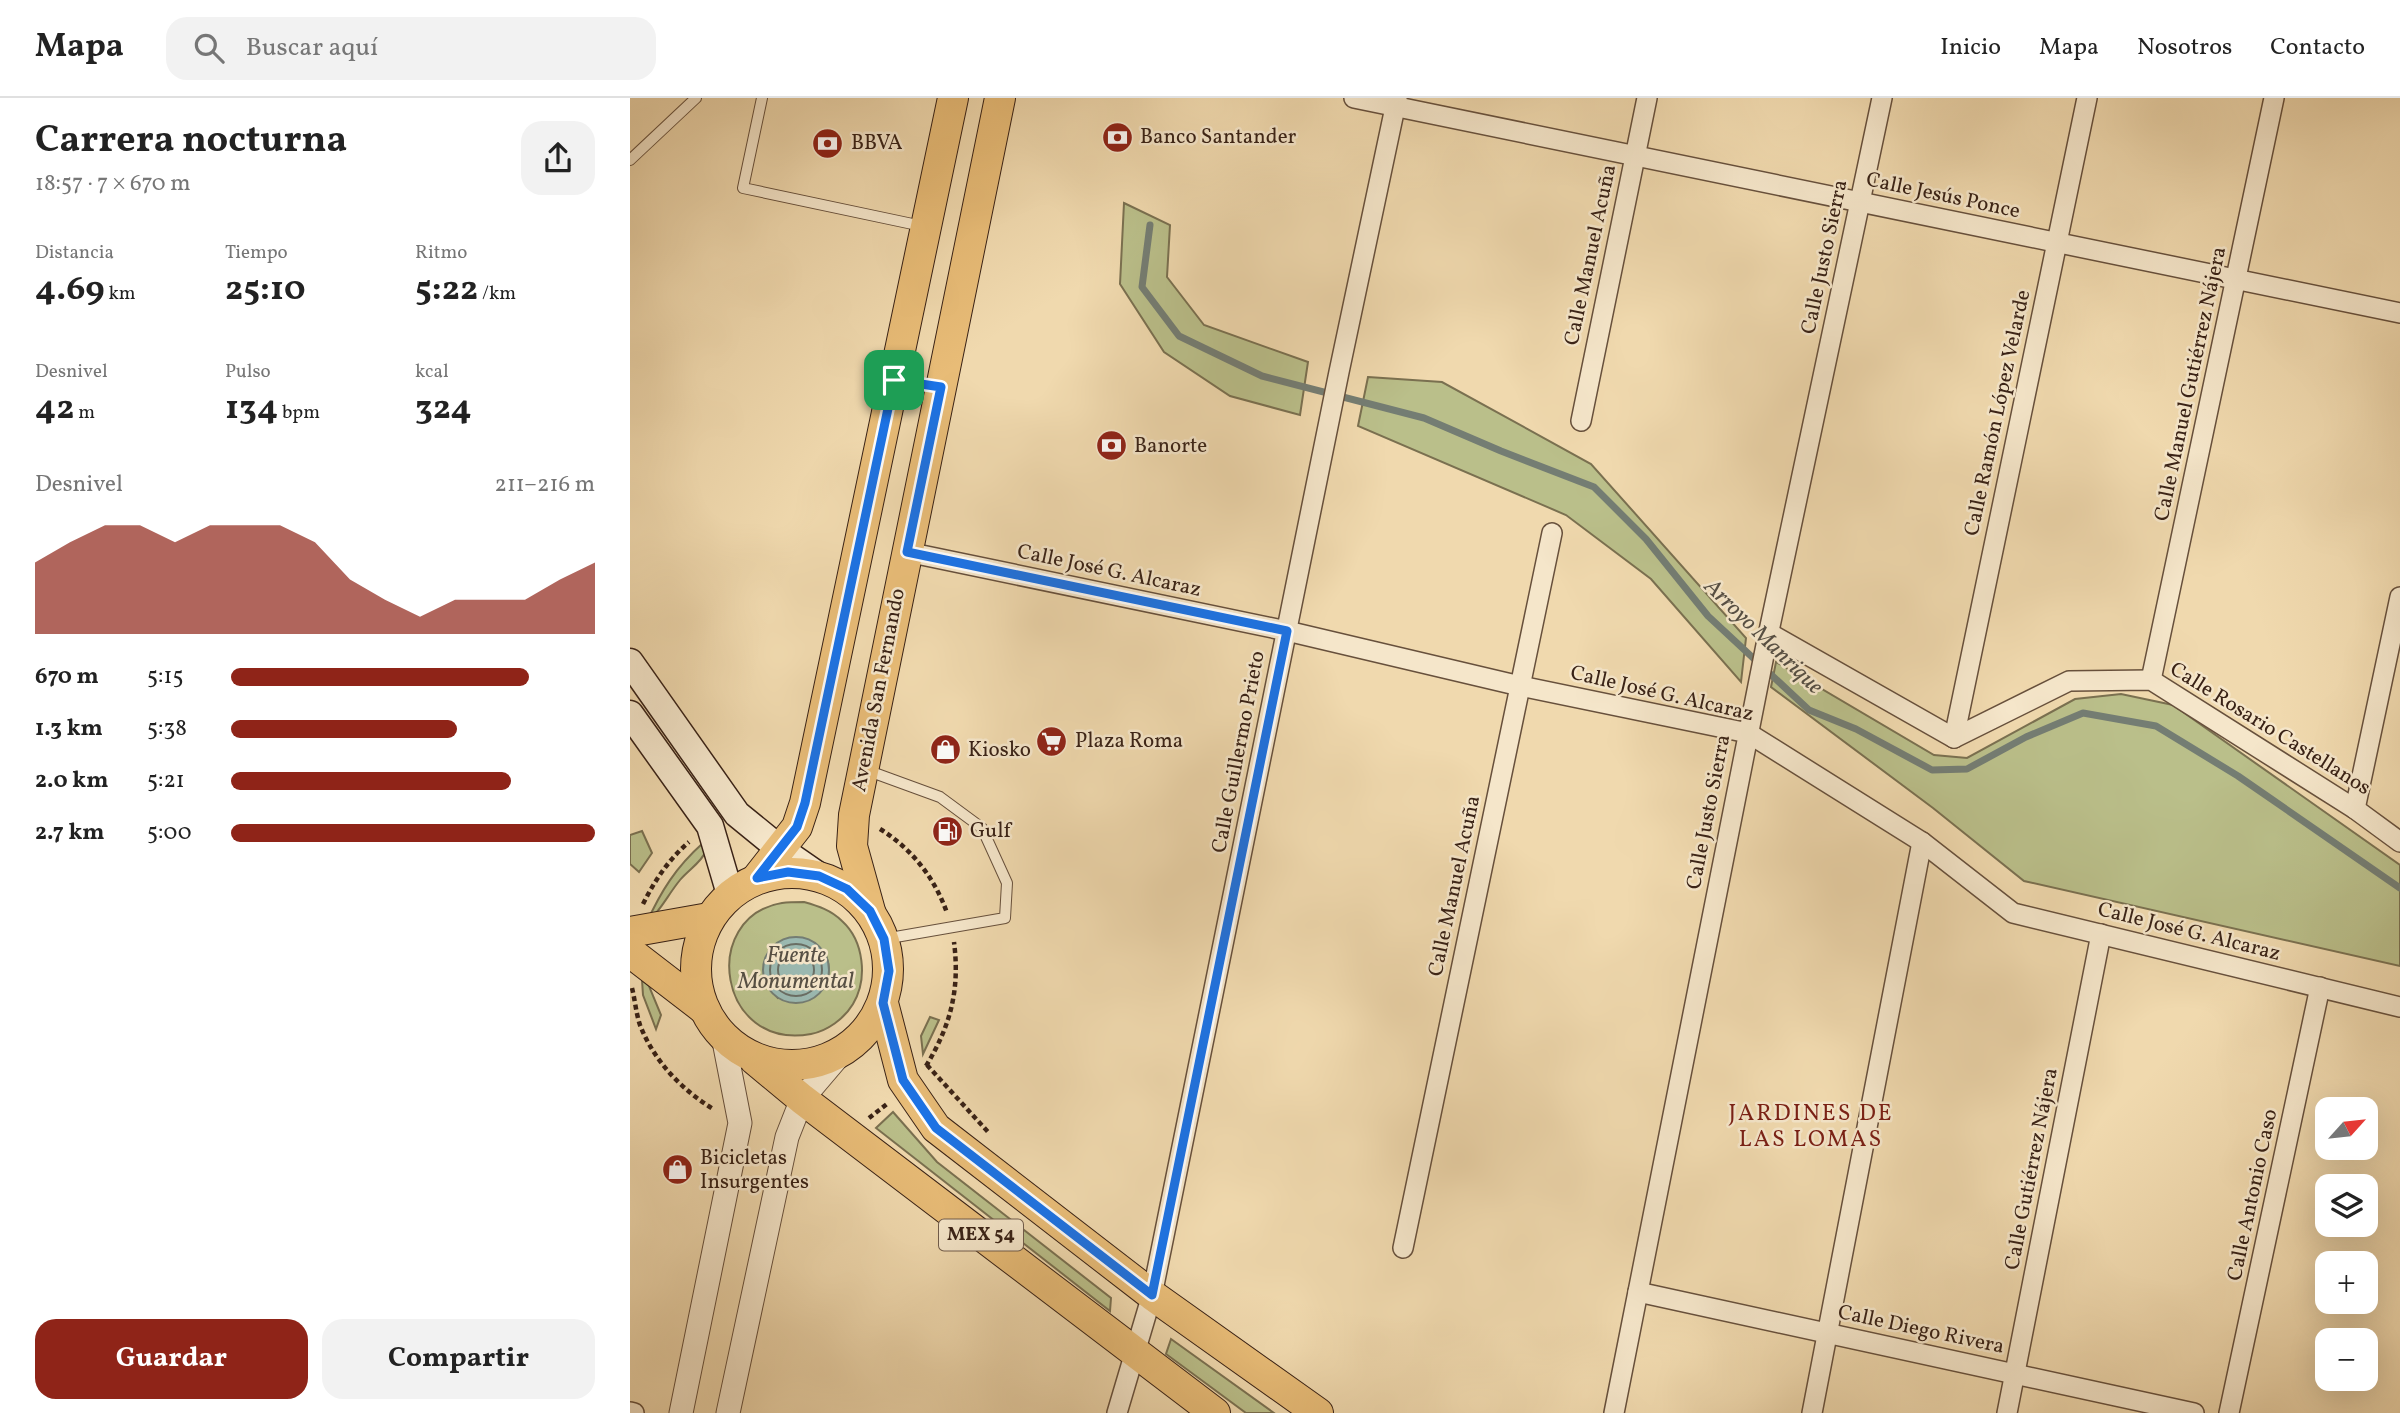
<!DOCTYPE html>
<html lang="es">
<head>
<meta charset="utf-8">
<style>
	:root { --surface:#fff; --page:#f2f2f2; --text:#222; --muted:#767676; --line:#e0e0e0; --accent:#8f2418 }
	body { margin:0; font-family:Vollkorn,serif; background:var(--page); color:var(--text); height:100vh; display:flex; flex-direction:column; font-size:26px; white-space:nowrap }
	* { box-sizing:border-box; margin:0 }
	p { font-size:23px; color:var(--muted) }
	.icon { flex:none; width:38px; height:38px; fill:none; stroke:currentColor; stroke-width:2; stroke-linecap:round; stroke-linejoin:round }
	.map { position:relative; flex:1; overflow:hidden }
	.side { display:flex; flex-direction:column; background:var(--surface); width:630px }
	.side>* { flex:none }
	.needle { width:46px; rotate:63deg }
	.controls { position:absolute; left:1685px; top:999px; display:grid; gap:14px }
	.controls a { display:grid; place-items:center; width:63px; height:63px; border-radius:14px; background:var(--surface); box-shadow:0 7px 28px #0002; font-size:35px }
	.pin { position:absolute; display:grid; place-items:center; width:60px; height:60px; color:#fff; margin:-30px; border-radius:14px; box-shadow:0 4px 10px #0006 }
	.round { display:grid; place-items:center; flex:none; width:74px; height:74px; border-radius:21px; background:var(--page) }
	.summary { display:flex; align-items:center; justify-content:space-between; height:119px; padding:0 35px }
	h1 { font-size:38px; font-weight:700; line-height:52px }
	.metrics { display:grid; grid-template-columns:repeat(3,1fr); gap:10px; height:119px; padding:7px 35px }
	.metrics div { display:grid; align-content:center }
	.metrics b { font-size:35px; font-weight:700 }
	.metrics small { font-size:19px; font-weight:400 }
	.metrics p { font-size:19px }
	.chart { height:196px; padding:14px 35px }
	.chart p { display:flex; justify-content:space-between }
	.chart svg { width:100%; height:126px; margin-top:7px; fill:var(--accent); opacity:.7 }
	.cta { display:flex; gap:14px; margin-top:auto; padding:14px 35px }
	.cta a { flex:1; height:80px; border-radius:21px; background:var(--accent); color:#fff; font-size:28px; font-weight:700; line-height:80px; text-align:center }
	.cta a+a { background:var(--page); color:var(--text) }
	ul { padding:0 35px; list-style:none; font-size:23px }
	li { display:grid; grid-template-columns:112px 84px 1fr; align-items:center; height:52px }
	li i { height:18px; border-radius:9px; background:var(--accent) }
	header { display:flex; align-items:center; gap:42px; box-sizing:border-box; height:98px; padding:0 35px; background:var(--surface); border-bottom:2px solid var(--line) }
	header strong { font-size:33px }
	nav { display:flex; gap:38px; margin-inline-start:auto; font-size:24px }
	.search { width:490px; height:63px; background:var(--page); display:flex; align-items:center; gap:18px; box-sizing:border-box; padding:0 24px; border-radius:21px; color:var(--muted); font-size:26px }
	main { display:flex; flex:1; min-height:0 }
	.map>svg:first-child { display:block }
	.green { fill:#babf8a; stroke:#7a7050; stroke-width:2; fill-rule:evenodd }
	.water { fill:#9bb9b1; stroke:#747d73; stroke-width:2 }
	.lines { fill:none; stroke-linecap:round; stroke-linejoin:round }
	.shore { stroke:#6a6e64; stroke-width:2 }
	.stream { stroke:#747d73; stroke-width:7 }
	.service-casing { stroke:#67503c; stroke-width:12 }
	.minor-casing { stroke:#67503c; stroke-width:22 }
	.tertiary-casing { stroke:#67503c; stroke-width:25 }
	.secondary-casing { stroke:#392216; stroke-width:29 }
	.primary-casing { stroke:#392216; stroke-width:32 }
	.path { stroke:#392216; stroke-width:4.5; stroke-dasharray:5 3.5; stroke-linecap:butt }
	.service { stroke:#f5e6ca; stroke-width:10 }
	.minor { stroke:#f5e6ca; stroke-width:19 }
	.tertiary { stroke:#f5e6ca; stroke-width:23 }
	.secondary { stroke:#f5e6ca; stroke-width:26 }
	.primary { stroke:#e8bc77; stroke-width:30 }
	.route-casing { stroke:#fff; stroke-width:14 }
	.route { stroke:#1a73e8; stroke-width:9 }
	.labels { text-anchor:middle; dominant-baseline:central; stroke-width:5; stroke-linejoin:round; paint-order:stroke }
	.shield { fill:#f5e6ca; stroke:#715d4c; stroke-width:2 }
	.shield-label { font-size:19px; font-weight:bold; fill:#392216 }
	.poi-label { font-size:21px; fill:#392216; stroke:#f5e6ca; text-anchor:start }
	.street-label { font-size:21px; fill:#392216; stroke:#f5e6ca }
	.water-label { font-size:23px; font-style:italic; fill:#564f44; stroke:#f5e6ca }
	.neighbourhood-label { font-size:23px; letter-spacing:2px; fill:#7a1f14; stroke:#f5e6ca }
</style>
</head>
<body>
<header>
<strong>Mapa</strong>
<div class="search"><svg class="icon" aria-label="search" viewBox="0 0 24 24"><circle cx="10" cy="10" r="6"/><path d="M15 15l6 6"/></svg>Buscar aquí</div>
<nav><a>Inicio</a><a>Mapa</a><a>Nosotros</a><a>Contacto</a></nav>
</header>
<main>
<section class="side">
<div class="summary"><div><h1>Carrera nocturna</h1><p>18:57 · 7 × 670 m</p></div><a class="round"><svg class="icon" aria-label="share" viewBox="0 0 24 24"><path d="M12 15V3M7 8l5-5 5 5M5 13v7h14v-7"/></svg></a></div>
<div class="metrics">
<div><p>Distancia</p><b>4.69<small> km</small></b></div>
<div><p>Tiempo</p><b>25:10</b></div>
<div><p>Ritmo</p><b>5:22<small> /km</small></b></div>
</div>
<div class="metrics">
<div><p>Desnivel</p><b>42<small> m</small></b></div>
<div><p>Pulso</p><b>134<small> bpm</small></b></div>
<div><p>kcal</p><b>324</b></div>
</div>
<div class="chart"><p><span>Desnivel</span>211–216 m</p>
<svg viewBox="0 0 160 44" preserveAspectRatio="none"><path d="M0 44V19L10 12L20 6L30 6L40 12L50 6L60 6L70 6L80 12L90 25L100 32L110 38L120 32L130 32L140 32L150 25L160 19V44z"/></svg>
</div>
<ul>
<li><b>670 m</b>5:15<i style="width:82%"></i></li>
<li><b>1.3 km</b>5:38<i style="width:62%"></i></li>
<li><b>2.0 km</b>5:21<i style="width:77%"></i></li>
<li><b>2.7 km</b>5:00<i style="width:100%"></i></li>
</ul>
<div class="cta"><a>Guardar</a><a>Compartir</a></div>
</section>
<div class="map">
<svg width="1770" height="1315" viewBox="0 0 1770 1315">
	<rect width="100%" height="100%" fill="#f0d9ae"/>
	<filter id="stains"><feTurbulence type="fractalNoise" baseFrequency=".00286" numOctaves="4"/><feColorMatrix values="0 0 0 0 .2 0 0 0 0 .09 0 0 0 0 .02 0 0 0 .5 -.17"/></filter>
	<radialGradient id="worn" r=".72"><stop offset=".6" stop-color="#630" stop-opacity="0"/><stop offset="1" stop-color="#630" stop-opacity=".3"/></radialGradient>
	<g class="green">
		<path d="M494 105 540 127 537 179 574 227 678 264 670 317 600 298 534 254 490 186Z"/>
		<path d="M738 279 812 284 961 366 1116 540 1111 584 1021 481 936 417 728 328Z"/>
		<path d="M1146 564 1304 657 1337 660 1445 601 1491 596 1543 607 1770 767V868L1394 783 1303 710 1141 589Z"/>
		<path d="M12 733 22 755 9 774 0 766V737Z"/>
		<path d="M73 745 76 753C71 765 58 772 50 782 37 798 32 811 16 826 31 793 46 769 73 745Z"/>
		<path d="M174 804C188 808 201 812 212 823 234 843 238 881 223 906 214 921 197 933 181 936 88 953 69 819 152 805 159 804 167 804 174 804ZM194 853C200 866 200 874 196 886L148 900 140 892 134 882Z"/>
		<path d="M12 882 19 888 31 917 26 931 13 897Z"/>
		<path d="M300 919 309 922 293 956 291 938Z"/>
		<path d="M263 1014 307 1064 481 1200 480 1213 246 1030Z"/>
		<path d="M541 1241 644 1315H616L536 1256Z"/>
	</g>
	<circle class="water" cx="166" cy="872" r="33"/>
	<g class="lines">
		<g class="shore">
			<circle cx="166" cy="872" r="26"/>
			<circle cx="166" cy="872" r="18"/>
		</g>
		<path class="stream" d="M520 127 512 189 549 238 632 278 794 320 871 353 964 389 1016 441 1078 518 1179 612 1226 631 1302 672 1337 671 1396 639 1453 615 1526 628 1608 678 1770 790"/>
		<defs>
			<g id="service">
				<path d="M132 0 113 90 292 128"/>
				<path d="M0 62 66 0"/>
				<path d="M236 672 310 699 352 730 377 785 375 820 254 841"/>
			</g>
			<g id="minor">
				<path d="M724 0 1770 215"/>
				<path d="M951 323 1017 0"/>
				<path d="M277 454 657 533 890 588 1118 635 1292 744 1383 815 1770 909"/>
				<path d="M1139 535 1324 640 1439 583 1521 582 1725 711 1770 744"/>
				<path d="M1521 582 1644 0"/>
				<path d="M1324 640 1457 0"/>
				<path d="M1725 711 1770 499"/>
				<path d="M773 1150 922 435"/>
				<path d="M1008 1194 1564 1315"/>
				<path d="M0 1314 4 1315"/>
				<path d="M487 1315 522 1197 709 274 767 0"/>
				<path d="M984 1315 1136 547 1252 0"/>
				<path d="M1182 1315 1292 744"/>
				<path d="M1377 1315 1471 836"/>
				<path d="M1599 1315 1690 889"/>
			</g>
			<g id="tertiary">
				<path d="M51 1315 110 1025 93 938"/>
				<path d="M98 1315 157 1039 172 1001 212 954"/>
			</g>
			<g id="secondary">
				<path d="M0 564 107 716 150 751 189 778"/>
				<path d="M0 616 80 728 100 796"/>
			</g>
			<g id="primary">
				<circle cx="162" cy="871" r="96"/>
				<path d="M127 780 167 729 175 705 323 0"/>
				<path d="M240 813 222 748 224 717 370 0"/>
				<path d="M0 834 79 820"/>
				<path d="M0 854 74 911"/>
				<path d="M253 905 273 982 306 1030 522 1197 688 1315"/>
				<path d="M125 962 172 1001 585 1315"/>
			</g>
		</defs>
		<use href="#service" class="service-casing"/>
		<use href="#minor" class="minor-casing"/>
		<use href="#tertiary" class="tertiary-casing"/>
		<use href="#secondary" class="secondary-casing"/>
		<use href="#primary" class="primary-casing"/>
		<g class="path">
			<path d="M250 731C281 750 305 780 317 815"/>
			<path d="M13 806C25 782 39 761 59 744"/>
			<path d="M2 890C5 902 6 915 10 927 24 963 51 991 83 1011"/>
			<path d="M297 967 359 1035"/>
			<path d="M296 968C321 927 330 891 324 844"/>
			<path d="M239 1020 257 1006"/>
		</g>
		<use href="#service" class="service"/>
		<use href="#minor" class="minor"/>
		<use href="#tertiary" class="tertiary"/>
		<use href="#secondary" class="secondary"/>
		<use href="#primary" class="primary"/>
	</g>
	<g class="lines">
		<defs>
			<path id="route" d="M264 282 311 289 277 454 657 533 522 1197 306 1030 273 982 253 905 259 873 254 841 240 813 217 791 189 778 158 774 127 780 167 729 175 705Z"/>
		</defs>
		<use href="#route" class="route-casing"/>
		<use href="#route" class="route"/>
	</g>
	<defs>
		<symbol id="bank-disc" viewBox="-11 -11 22 22"><circle r="9.5" fill="#8f2418" stroke="#f5e6ca"/><path d="M-6-4H6V4H-6ZM0-2.3a2.3 2.3 0 1 0 0 4.6a2.3 2.3 0 1 0 0-4.6Z" fill="#fff"/></symbol>
		<symbol id="supermarket-disc" viewBox="-11 -11 22 22"><circle r="9.5" fill="#8f2418" stroke="#f5e6ca"/><path d="M-6-5.5h2.5l.6 2H6L4.5 2H-2.5L-4.4-4H-6ZM-1.5 3.2a1.3 1.3 0 1 0 .1 0ZM3 3.2a1.3 1.3 0 1 0 .1 0Z" fill="#fff"/></symbol>
		<symbol id="shop-disc" viewBox="-11 -11 22 22"><circle r="9.5" fill="#8f2418" stroke="#f5e6ca"/><path d="M-5-2.5h2.3a2.7 3.5 0 0 1 5.4 0H5L5.5 6h-11ZM-1.5-2.5h3a1.5 2.3 0 0 0-3 0Z" fill="#fff"/></symbol>
		<symbol id="fuel-disc" viewBox="-11 -11 22 22"><circle r="9.5" fill="#8f2418" stroke="#f5e6ca"/><path d="M-5.5-6h7V0h2V4h1.3V-2.5L3-4.5l.8-.8L6-3V5H2.5V1h-1V6h-7ZM-4.2-4.7v3.2H.2V-4.7Z" fill="#fff"/></symbol>
	</defs>
	<g fill-rule="evenodd">
		<use href="#bank-disc" x="470" y="22" width="35" height="35"/>
		<use href="#bank-disc" x="180" y="28" width="35" height="35"/>
		<use href="#bank-disc" x="464" y="330" width="35" height="35"/>
		<use href="#supermarket-disc" x="404" y="626" width="35" height="35"/>
		<use href="#shop-disc" x="298" y="634" width="35" height="35"/>
		<use href="#fuel-disc" x="300" y="716" width="35" height="35"/>
		<use href="#shop-disc" x="30" y="1054" width="35" height="35"/>
	</g>
	<g class="labels">
		<rect class="shield" x="309" y="1121.5" width="84" height="31" rx="5"/>
		<g class="shield-label">
			<text x="351" y="1137">MEX 54</text>
		</g>
		<g class="poi-label">
			<text x="510" y="39">Banco Santander</text>
			<text x="221" y="45">BBVA</text>
			<text x="504" y="348">Banorte</text>
			<text x="445" y="643">Plaza Roma</text>
			<text x="338" y="652">Kiosko</text>
			<text x="340" y="733">Gulf</text>
			<text x="70" y="1060">Bicicletas<tspan x="70" dy="24">Insurgentes</tspan></text>
		</g>
		<g class="street-label">
			<text transform="translate(1313 98) rotate(12)">Calle Jesús Ponce</text>
			<text transform="translate(961 157) rotate(-78)">Calle Manuel Acuña</text>
			<text transform="translate(1195 159) rotate(-78)">Calle Justo Sierra</text>
			<text transform="translate(1561 286) rotate(-78)">Calle Manuel Gutiérrez Nájera</text>
			<text transform="translate(1368 315) rotate(-78)">Calle Ramón López Velarde</text>
			<text transform="translate(479 473) rotate(12)">Calle José G. Alcaraz</text>
			<text transform="translate(249 592) rotate(-79)">Avenida San Fernando</text>
			<text transform="translate(1032 596) rotate(13)">Calle José G. Alcaraz</text>
			<text transform="translate(1640 631) rotate(32)">Calle Rosario Castellanos</text>
			<text transform="translate(609 654) rotate(-79)">Calle Guillermo Prieto</text>
			<text transform="translate(1079 714) rotate(-79)">Calle Justo Sierra</text>
			<text transform="translate(825 788) rotate(-78)">Calle Manuel Acuña</text>
			<text transform="translate(1559 834) rotate(14)">Calle José G. Alcaraz</text>
			<text transform="translate(1402 1071) rotate(-79)">Calle Gutiérrez Nájera</text>
			<text transform="translate(1623 1097) rotate(-78)">Calle Antonio Caso</text>
			<text transform="translate(1291 1232) rotate(12)">Calle Diego Rivera</text>
		</g>
		<g class="water-label">
			<text transform="translate(1133 539) rotate(44)">Arroyo Manrique</text>
			<text x="166" y="858">Fuente<tspan x="166" dy="26">Monumental</tspan></text>
		</g>
		<g class="neighbourhood-label">
			<text x="1181" y="1016">JARDINES DE<tspan x="1181" dy="26">LAS LOMAS</tspan></text>
		</g>
	</g>
	<rect width="100%" height="100%" filter="url(#stains)"/>
	<rect width="100%" height="100%" fill="url(#worn)"/>
</svg>
<div class="controls">
<a><svg class="needle" viewBox="-14 -14 28 28"><path d="M0-13l5 13h-10z" fill="#e53935"/><path d="M0 13l5-13h-10z" fill="#767676"/></svg></a>
<a><svg class="icon" aria-label="layers" viewBox="0 0 24 24"><path d="M12 4l9 5-9 5-9-5zM3 14l9 5 9-5"/></svg></a>
<a>+</a>
<a>−</a>
</div>
<div class="pin" style="left:264px;top:282px;background:#1e9e55"><svg class="icon" aria-label="arrive" viewBox="0 0 24 24"><path d="M6 21V4h12l-3 4 3 4H6"/></svg></div>
</div>
</main>
</body>
</html>
